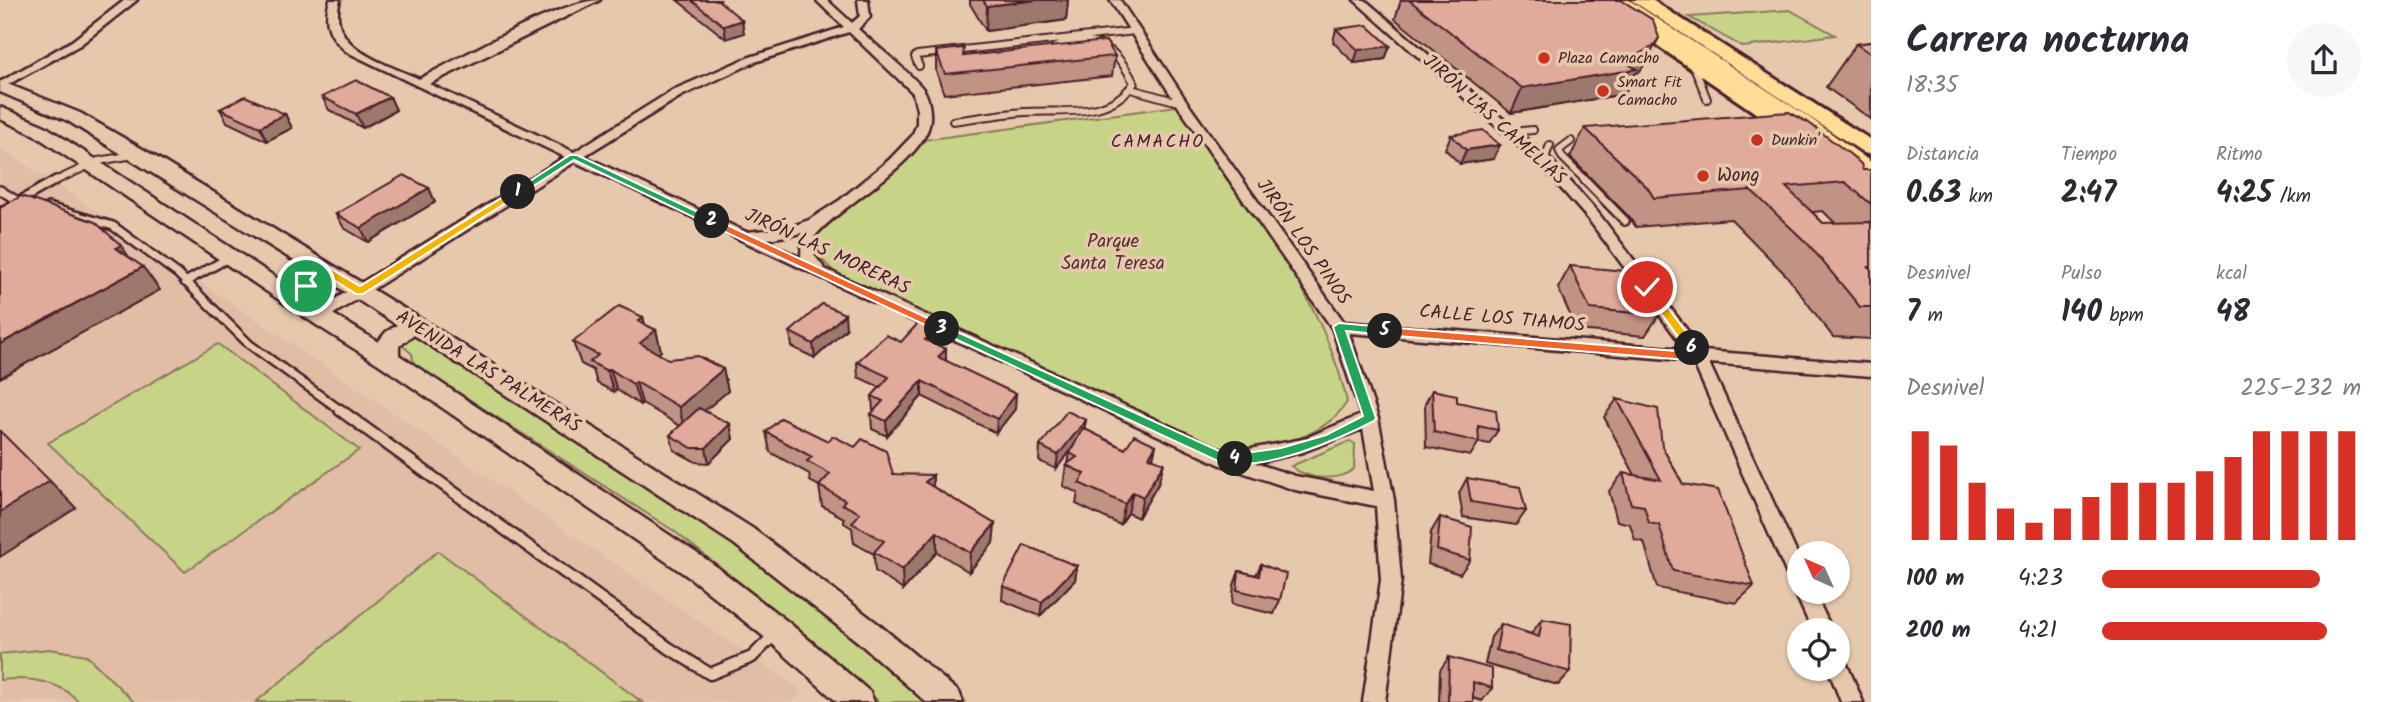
<!DOCTYPE html>
<html lang="es">
<head>
<meta charset="utf-8">
<style>
	:root { --surface:#fff; --page:#f7f7f7; --text:#2b2b33; --muted:#7c7c81; --accent:#d93025 }
	body { margin:0; font-family:Kalam,sans-serif; background:var(--page); color:var(--text); height:100vh; display:flex; flex-direction:column; font-size:26px; white-space:nowrap }
	* { box-sizing:border-box; margin:0 }
	p { font-size:23px; color:var(--muted) }
	.icon { flex:none; width:38px; height:38px; fill:none; stroke:currentColor; stroke-width:2; stroke-linecap:round; stroke-linejoin:round }
	.map { position:relative; flex:1; overflow:hidden }
	.drawer { display:flex; flex-direction:column; background:var(--surface); width:525px }
	.drawer>* { flex:none }
	.needle { width:46px; rotate:315deg }
	.controls { position:absolute; left:1787px; top:541px; display:grid; gap:14px }
	.controls a { display:grid; place-items:center; width:63px; height:63px; border-radius:50%; background:var(--surface); box-shadow:0 2px 5px #0004; font-size:35px }
	.pin { position:absolute; display:grid; place-items:center; width:60px; height:60px; color:#fff; margin:-30px; border:4px solid #fff; border-radius:50%; box-shadow:0 2px 7px #0007 }
	.km { position:absolute; width:35px; height:35px; margin:-18px; border-radius:50%; background:#222; color:#fff; font-size:19px; line-height:35px; text-align:center }
	.round { display:grid; place-items:center; flex:none; width:74px; height:74px; border-radius:37px; background:var(--page) }
	.headline { display:flex; align-items:center; justify-content:space-between; height:119px; padding:0 35px }
	h1 { font-size:38px; font-weight:700; line-height:52px }
	.figures { display:grid; grid-template-columns:repeat(3,1fr); gap:10px; height:119px; padding:7px 35px }
	.figures div { display:grid; align-content:center }
	.figures b { font-size:30px; font-weight:700 }
	.figures small { font-size:19px; font-weight:400 }
	.figures p { font-size:19px }
	.chart { height:196px; padding:14px 35px }
	.chart p { display:flex; justify-content:space-between }
	.chart svg { width:100%; height:126px; margin-top:7px; stroke:var(--accent); stroke-width:6 }
	ul { padding:0 35px; list-style:none; font-size:23px }
	li { display:grid; grid-template-columns:112px 84px 1fr; align-items:center; height:52px }
	li i { height:18px; border-radius:9px; background:var(--accent) }
	main { display:flex; flex:1; min-height:0 }
	.map>svg:first-child { display:block }
	.built { fill:#e1bda6 }
	.green { fill:#c7d487; stroke:#887a59; stroke-width:2 }
	.lines { fill:none; stroke-linecap:round; stroke-linejoin:round }
	.lane-far2-casing { stroke:#4a1f2b; stroke-width:10 }
	.lane-far1-casing { stroke:#4a1f2b; stroke-width:12 }
	.lane-casing { stroke:#4a1f2b; stroke-width:15 }
	.street-casing { stroke:#4a1f2b; stroke-width:5 }
	.secondary-casing { stroke:#4a1f2b; stroke-width:5 }
	.primary-casing { stroke:#4a1f2b; stroke-width:6 }
	.highway-casing { stroke:#4a1f2b; stroke-width:5 }
	.lane-far2 { stroke:#e6c9ad; stroke-width:6 }
	.lane-far1 { stroke:#e6c9ad; stroke-width:7 }
	.lane { stroke:#e6c9ad; stroke-width:10 }
	.street { fill:#e6c9ad; fill-rule:evenodd }
	.secondary { fill:#e6c9ad; fill-rule:evenodd }
	.primary { fill:#fedd96; fill-rule:evenodd }
	.highway { fill:#fedd96; fill-rule:evenodd }
	.wall { fill:#c19385; stroke:#4a1f2b; stroke-width:2; fill-rule:evenodd }
	.shaded-wall { fill:#9d786c; stroke:#4a1f2b; stroke-width:2 }
	.building { fill:#e0ab9b; stroke:#4a1f2b; stroke-width:2 }
	.split-1 { fill:#f5b400; stroke:#fff; stroke-width:2 }
	.split-2 { fill:#22a559; stroke:#fff; stroke-width:2 }
	.split-3 { fill:#f0652b; stroke:#fff; stroke-width:2 }
	.split-4 { fill:#22a559; stroke:#fff; stroke-width:2 }
	.split-5 { fill:#22a559; stroke:#fff; stroke-width:2 }
	.split-6 { fill:#f0652b; stroke:#fff; stroke-width:2 }
	.split-7 { fill:#f5b400; stroke:#fff; stroke-width:2 }
	.poi-dot { fill:#c8321e; stroke:#e6c9ad; stroke-width:2.5 }
	.labels { text-anchor:middle; dominant-baseline:central; stroke-width:7; stroke-linejoin:round; paint-order:stroke }
	.far-poi-label { font-size:16px; fill:#4a1f2b; stroke:#e6c9ad; text-anchor:start }
	.far-neighbourhood-label { font-size:18px; letter-spacing:2px; fill:#4a1f2b; stroke:#e6c9ad }
	.street-label { font-size:19px; fill:#4a1f2b; stroke:#e6c9ad }
	.poi-label { font-size:19px; fill:#4a1f2b; stroke:#e6c9ad; text-anchor:start }
	.park-label { font-size:19px; fill:#563134; stroke:#e6c9ad }
</style>
</head>
<body>
<main>
<div class="map">
<svg width="1871" height="702" viewBox="0 0 1871 702">
	<rect width="100%" height="100%" fill="#e6c9ad"/>
	<filter id="ink" filterUnits="userSpaceOnUse"><feTurbulence type="fractalNoise" baseFrequency=".0143" numOctaves="2"/><feDisplacementMap in="SourceGraphic" scale="14" xChannelSelector="R" yChannelSelector="G"/><feConvolveMatrix kernelMatrix="1 2 1 2 8 2 1 2 1" color-interpolation-filters="sRGB"/></filter>
	<g filter="url(#ink)">
		<path class="built" d="M0 148 67 191 802 691 793 702H0Z"/>
		<g class="green">
			<path d="M1790 10 1835 35 1743 47 1689 17Z"/>
			<path d="M1177 106C1241 195 1323 293 1347 402 1322 442 1262 450 1218 452L839 276C825 264 812 253 817 232L923 140Z"/>
			<path d="M407 336 415 337 739 547 843 631 924 702H879L796 627 674 531 414 364 412 354 400 343Z"/>
			<path d="M218 344 359 450 185 572 48 443Z"/>
			<path d="M1350 441 1355 444 1354 469C1337 482 1307 480 1291 466Z"/>
			<path d="M438 551 642 702H256Z"/>
			<path d="M49 649 86 655 134 702H79C59 680 29 677 0 680V654Z"/>
		</g>
		<g class="lines">
			<defs>
				<g id="lane-far2">
					<path d="M1693 64 1707 99"/>
					<path d="M919 66 915 57 917 55 1135 31"/>
					<path d="M1131 89 1182 103"/>
					<path d="M953 121C977 118 1000 114 1024 112 1064 109 1107 120 1134 83 1116 47 1097 33 1055 47L1058 52"/>
					<path d="M1510 132 1533 130"/>
					<path d="M1571 141 1559 150 1562 157 1587 182"/>
					<path d="M1548 165 1546 155 1550 145"/>
					<path d="M53 182 98 161 134 155"/>
				</g>
				<g id="lane-far1">
					<path d="M1585 180 1625 221"/>
					<path d="M0 190 21 203"/>
					<path d="M48 207 113 226 178 274 249 344 343 412"/>
					<path d="M0 212 56 180"/>
					<path d="M185 282 230 257"/>
				</g>
				<path id="lane" d="M340 410 669 648 710 674 752 657 775 634"/>
				<g id="street">
					<path d="M125 0H137L80 45 0 89V82L72 41Z"/>
					<path d="M330 0H340C326 49 385 63 419 79 459 59 561 0 600 0L429 84 574 152 673 90 747 58 844 27 816 0H827L852 23 860 16 858 0H868L870 17 858 29C872 42 918 79 925 92 930 102 932 119 928 129 913 168 842 204 814 237V255L825 269 1229 453 1303 439 1361 415 1332 328 1180 109 1110 0H1120L1191 108 1344 322 1685 349 1589 220 1543 168 1354 0H1365L1553 162 1599 214 1703 351 1871 364V376L1709 363 1799 558V592H1814L1832 630H1812L1795 592 1798 587 1792 585 1789 579 1693 361 1349 333 1378 418 1394 500 1401 580 1385 702H1363L1381 580 1376 506 1295 490 1221 465 575 162 324 320H314L311 316 314 312 565 157 347 52C329 37 323 23 330 0ZM849 32 913 93 917 110V124L912 136 889 160 840 200 809 220 787 228 746 232 584 156 681 96 755 62ZM802 233 801 258 763 240ZM1363 429 1374 491 1295 476 1255 463 1303 452Z"/>
					<path d="M1838 657 1845 660 1863 702H1841L1828 668H1838Z"/>
				</g>
				<path id="secondary" d="M0 81 80 113 146 151 424 321 752 528 877 623 959 692 963 702H926L857 641 734 544 414 335 399 346V355L713 564 788 622 870 692 874 702H837L768 640 693 580 380 365 318 326 33 134 0 119V107L45 126 286 284 299 281 309 270 68 121 0 92ZM325 279 397 325 386 332 378 342 302 295 314 290Z"/>
				<g id="primary">
					<path d="M1591 0H1612L1809 134 1806 138H1792Z"/>
					<path d="M1631 0H1652L1871 140V155L1864 153Z"/>
				</g>
				<path id="highway" d="M1606 0H1629L1810 118 1871 162V180L1862 178 1794 128Z"/>
			</defs>
			<use href="#lane-far2" class="lane-far2-casing"/>
			<use href="#lane-far1" class="lane-far1-casing"/>
			<use href="#lane" class="lane-casing"/>
			<use href="#street" class="street-casing"/>
			<use href="#secondary" class="secondary-casing"/>
			<use href="#primary" class="primary-casing"/>
			<use href="#highway" class="highway-casing"/>
			<use href="#lane-far2" class="lane-far2"/>
			<use href="#lane-far1" class="lane-far1"/>
			<use href="#lane" class="lane"/>
			<use href="#street" class="street"/>
			<use href="#secondary" class="secondary"/>
			<use href="#primary" class="primary"/>
			<use href="#highway" class="highway"/>
		</g>
		<g class="wall">
			<path d="M677 0H720L719 1 744 33 726 39Z"/>
			<path d="M970 0H1068L1066 20 986 31 970 4Z"/>
			<path d="M1401 0H1621L1646 62 1640 71 1635 74 1624 94 1511 113 1395 19Z"/>
			<path d="M1336 29 1390 46 1385 59 1354 63 1333 42Z"/>
			<path d="M1871 42V119L1826 87 1856 44Z"/>
			<path d="M936 51 963 56H1115L1112 76 944 94 936 71Z"/>
			<path d="M322 97H390L396 110 363 128 329 110Z"/>
			<path d="M220 109 285 114 292 128 267 141 227 122Z"/>
			<path d="M1585 128 1863 170H1871V339L1833 337 1786 275 1731 219 1636 227 1629 217 1570 157ZM1823 211 1835 223H1823L1812 212Z"/>
			<path d="M1451 135 1493 159 1460 164 1445 149Z"/>
			<path d="M429 188 435 202 368 242 344 228 336 214Z"/>
			<path d="M1570 266 1659 315 1645 336 1577 330 1558 288Z"/>
			<path d="M643 317 645 325 656 330 661 351 658 354 668 359 723 369 728 391 704 411 730 424 733 439 709 463 696 462 674 450 670 435 680 426 642 403 640 405 617 390 614 392 597 383 593 370 581 364 573 342Z"/>
			<path d="M846 329 815 358 792 347 790 332Z"/>
			<path d="M901 342H936L934 344 946 361 1015 409 996 433 922 396 887 436 872 429 871 414 874 411 873 410 872 396 880 387 858 377 857 362Z"/>
			<path d="M1432 390 1457 402 1498 430 1489 444 1479 442 1470 456 1426 447 1425 404Z"/>
			<path d="M1617 399 1662 447 1683 484 1754 586 1736 603 1657 588 1644 542 1635 540 1630 524 1617 521 1609 491 1623 473 1635 475 1604 417Z"/>
			<path d="M1086 420 1084 429 1125 449 1156 445 1153 458 1158 484 1138 518 1128 513 1120 525 1076 504 1078 493 1063 486 1066 465 1068 464 1070 453 1071 450 1056 469 1039 461 1040 446Z"/>
			<path d="M766 432 933 487 995 524 993 543 969 572 937 552 903 590 875 571 874 554 854 543 852 528 844 523V518L822 506 819 486 810 481 809 474 770 452Z"/>
			<path d="M1467 478 1526 511 1516 525 1463 517 1459 493Z"/>
			<path d="M1440 517 1470 560 1460 574 1428 564 1431 532Z"/>
			<path d="M1261 564 1280 600 1274 614 1232 604 1234 585 1239 571 1256 575Z"/>
			<path d="M1077 566 1075 580 1040 616 1002 600 1003 586Z"/>
			<path d="M1542 619 1570 672 1558 685 1485 664 1491 637 1501 624 1531 634Z"/>
			<path d="M1449 657 1492 688 1482 701 1473 698V702H1439L1440 670Z"/>
		</g>
		<g class="shaded-wall">
			<path d="M1035 0H1068L1066 20 986 31 987 6Z"/>
			<path d="M742 20 744 33 726 39 724 26Z"/>
			<path d="M1659 38 1646 62 1640 71 1635 74 1624 94 1511 113 1522 88 1625 62Z"/>
			<path d="M1390 46 1385 59 1354 63 1358 50Z"/>
			<path d="M390 97 396 110 363 128 356 114Z"/>
			<path d="M285 114 292 128 267 141 260 127Z"/>
			<path d="M1500 145 1493 159 1460 164 1466 150Z"/>
			<path d="M429 188 435 202 368 242 361 228Z"/>
			<path d="M121 245 137 269 116 248Z"/>
			<path d="M143 267 160 290 0 378V344Z"/>
			<path d="M845 314 846 329 815 358 813 344Z"/>
			<path d="M643 317 648 336 656 330 661 351 646 364 640 343 638 321Z"/>
			<path d="M936 328V342L925 354V340Z"/>
			<path d="M946 349V363L938 357Z"/>
			<path d="M610 369 617 390 614 392 607 371Z"/>
			<path d="M723 369 728 391 684 428 679 407Z"/>
			<path d="M922 381V396L887 436 886 421Z"/>
			<path d="M636 382 642 403 640 405 633 384Z"/>
			<path d="M1016 394 1015 409 996 433 997 419Z"/>
			<path d="M1086 420 1083 434 1056 469 1058 455Z"/>
			<path d="M730 424 733 439 709 463 706 448Z"/>
			<path d="M1156 445 1151 466 1149 457Z"/>
			<path d="M1164 463 1158 484 1138 518 1143 497Z"/>
			<path d="M933 475V495L925 482Z"/>
			<path d="M50 481 76 508 0 557V512Z"/>
			<path d="M1133 492 1128 513 1120 525 1125 504Z"/>
			<path d="M995 524 993 543 969 572 970 553Z"/>
			<path d="M937 532V552L903 590 902 570Z"/>
			<path d="M1077 566 1075 580 1040 616 1042 602Z"/>
		</g>
		<g class="building">
			<path d="M691 0H718L742 20 724 26Z"/>
			<path d="M983 0H1035L987 6Z"/>
			<path d="M1409 0H1621L1653 20 1659 38 1653 46 1625 62 1637 69 1522 88Z"/>
			<path d="M1367 25 1390 46 1358 50 1336 29Z"/>
			<path d="M1106 41 1115 56 945 74 936 51 964 48 963 56Z"/>
			<path d="M1871 42V54L1856 44Z"/>
			<path d="M356 80 390 97 356 114 322 97Z"/>
			<path d="M245 96 285 114 260 127 220 109Z"/>
			<path d="M1789 112 1809 123 1851 155 1861 164 1863 170H1871V204L1845 182 1786 187 1823 223 1871 222V267H1869L1871 270V307H1860L1809 245 1751 190 1654 198 1647 187 1585 128Z"/>
			<path d="M1483 130 1500 145 1466 150 1451 135Z"/>
			<path d="M404 175 429 188 361 228 336 214Z"/>
			<path d="M21 196 95 222 121 245 116 248 143 267 0 344V208Z"/>
			<path d="M1570 266 1637 272 1659 315 1590 309Z"/>
			<path d="M822 304 845 314 813 344 790 332Z"/>
			<path d="M619 306 643 317 638 321 656 330 640 343 668 359 698 356 723 369 679 407 636 382 633 384 610 369 607 371 590 362 598 355 573 342Z"/>
			<path d="M920 321 936 328 925 340 946 349 938 357 1016 394 997 419 922 381 886 421 871 414 883 401 872 396 889 377 857 362 886 335 901 342Z"/>
			<path d="M1432 390 1457 395V402L1496 410 1498 430 1478 426 1479 442 1434 432Z"/>
			<path d="M1617 399 1658 409 1662 447 1683 484 1718 490 1754 586 1673 571 1659 525 1649 523 1644 506 1631 504 1623 473 1661 480Z"/>
			<path d="M699 408 730 424 706 448H692L670 435Z"/>
			<path d="M1067 411 1086 420 1058 455 1040 446Z"/>
			<path d="M781 418 828 441 833 436 855 447 862 439 886 451 893 474 933 475 925 482 995 524 970 553 937 532 902 570 874 552 884 541 852 523 860 513 842 504 845 500 819 486 830 474 807 461 812 457 766 432Z"/>
			<path d="M1083 428 1125 449 1134 435 1156 445 1149 457 1164 463 1143 497 1133 492 1125 504 1079 483 1085 474 1066 465 1077 457 1070 453Z"/>
			<path d="M0 431 50 481 0 512Z"/>
			<path d="M1467 478 1520 487 1526 511 1471 502Z"/>
			<path d="M1440 517 1472 527 1470 560 1437 550Z"/>
			<path d="M1024 545 1077 566 1042 602 1003 586Z"/>
			<path d="M1261 564 1286 574 1280 600 1237 590 1239 571 1259 576Z"/>
			<path d="M1542 619 1571 624 1570 672 1496 650 1501 624 1539 637Z"/>
			<path d="M1449 657 1492 669V688L1473 682V702H1448Z"/>
		</g>
	</g>
	<path class="split-1" d="M514 190 523 192 363 294H356L323 273 318 283 310 289 301 286 310 278 317 264 321 263 360 286Z"/>
	<path class="split-2" d="M570 155H577L717 221 708 224 574 160 521 194 513 192Z"/>
	<path class="split-3" d="M712 218 945 326 947 329 942 332 938 331 708 224 707 221Z"/>
	<path class="split-4" d="M942 325 1228 455H1239L1241 459 1235 463H1222L938 331V326Z"/>
	<path class="split-5" d="M1339 323 1385 327 1390 331 1385 335 1346 331 1376 418 1374 421C1341 438 1267 471 1230 462V455L1281 448 1326 435 1363 416 1333 327Z"/>
	<path class="split-6" d="M1385 327 1689 352 1686 348 1692 344 1705 357 1699 361 1385 335 1379 331Z"/>
	<path class="split-7" d="M1647 283 1650 284 1696 345V350H1688L1643 289 1641 287Z"/>
	<g class="poi-dot">
		<circle cx="1544" cy="58" r="7"/>
		<circle cx="1603" cy="91" r="7"/>
		<circle cx="1757" cy="140" r="7"/>
		<circle cx="1703" cy="176" r="7"/>
	</g>
	<g class="labels">
		<g class="far-poi-label">
			<text x="1558" y="58">Plaza Camacho</text>
			<text x="1617" y="82">Smart Fit<tspan x="1617" dy="18">Camacho</tspan></text>
			<text x="1771" y="140">Dunkin'</text>
		</g>
		<g class="far-neighbourhood-label">
			<text x="1158" y="142">CAMACHO</text>
		</g>
		<g class="street-label">
			<text transform="translate(1494 120) rotate(42)">JIRÓN LAS CAMELIAS</text>
			<text transform="translate(1303 242) rotate(55)">JIRÓN LOS PINOS</text>
			<text transform="translate(827 252) rotate(25)">JIRÓN LAS MORERAS</text>
			<text transform="translate(1502 319) rotate(5)">CALLE LOS TIAMOS</text>
			<text transform="translate(488 372) rotate(32)">AVENIDA LAS PALMERAS</text>
		</g>
		<g class="poi-label">
			<text x="1717" y="176">Wong</text>
		</g>
		<g class="park-label">
			<text x="1113" y="242">Parque<tspan x="1113" dy="22">Santa Teresa</tspan></text>
		</g>
	</g>
</svg>
<div class="controls">
<a><svg class="needle" viewBox="-14 -14 28 28"><path d="M0-13l5 13h-10z" fill="#e53935"/><path d="M0 13l5-13h-10z" fill="#7c7c81"/></svg></a>
<a><svg class="icon" aria-label="locate" viewBox="0 0 24 24"><circle cx="12" cy="12" r="6"/><path d="M12 2v4M12 18v4M2 12h4M18 12h4"/></svg></a>
</div>
<div class="pin" style="left:306px;top:286px;background:#1e9e55"><svg class="icon" aria-label="arrive" viewBox="0 0 24 24"><path d="M6 21V4h12l-3 4 3 4H6"/></svg></div>
<div class="pin" style="left:1647px;top:287px;background:#d93025"><svg class="icon" aria-label="check" viewBox="0 0 24 24"><path d="M5 12l5 5 9-10"/></svg></div>
<b class="km" style="left:518px;top:192px">1</b>
<b class="km" style="left:712px;top:221px">2</b>
<b class="km" style="left:942px;top:329px">3</b>
<b class="km" style="left:1235px;top:459px">4</b>
<b class="km" style="left:1385px;top:331px">5</b>
<b class="km" style="left:1692px;top:348px">6</b>
</div>
<section class="drawer">
<div class="headline"><div><h1>Carrera nocturna</h1><p>18:35</p></div><a class="round"><svg class="icon" aria-label="share" viewBox="0 0 24 24"><path d="M12 15V3M7 8l5-5 5 5M5 13v7h14v-7"/></svg></a></div>
<div class="figures">
<div><p>Distancia</p><b>0.63<small> km</small></b></div>
<div><p>Tiempo</p><b>2:47</b></div>
<div><p>Ritmo</p><b>4:25<small> /km</small></b></div>
</div>
<div class="figures">
<div><p>Desnivel</p><b>7<small> m</small></b></div>
<div><p>Pulso</p><b>140<small> bpm</small></b></div>
<div><p>kcal</p><b>48</b></div>
</div>
<div class="chart"><p><span>Desnivel</span>225–232 m</p>
<svg viewBox="0 0 160 44" preserveAspectRatio="none"><path d="M5 44V6M15 44V11M25 44V24M35 44V33M45 44V38M55 44V33M65 44V29M75 44V24M85 44V24M95 44V24M105 44V20M115 44V15M125 44V6M135 44V6M145 44V6M155 44V6"/></svg>
</div>
<ul>
<li><b>100 m</b>4:23<i style="width:84%"></i></li>
<li><b>200 m</b>4:21<i style="width:87%"></i></li>
</ul>
</section>
</main>
</body>
</html>
